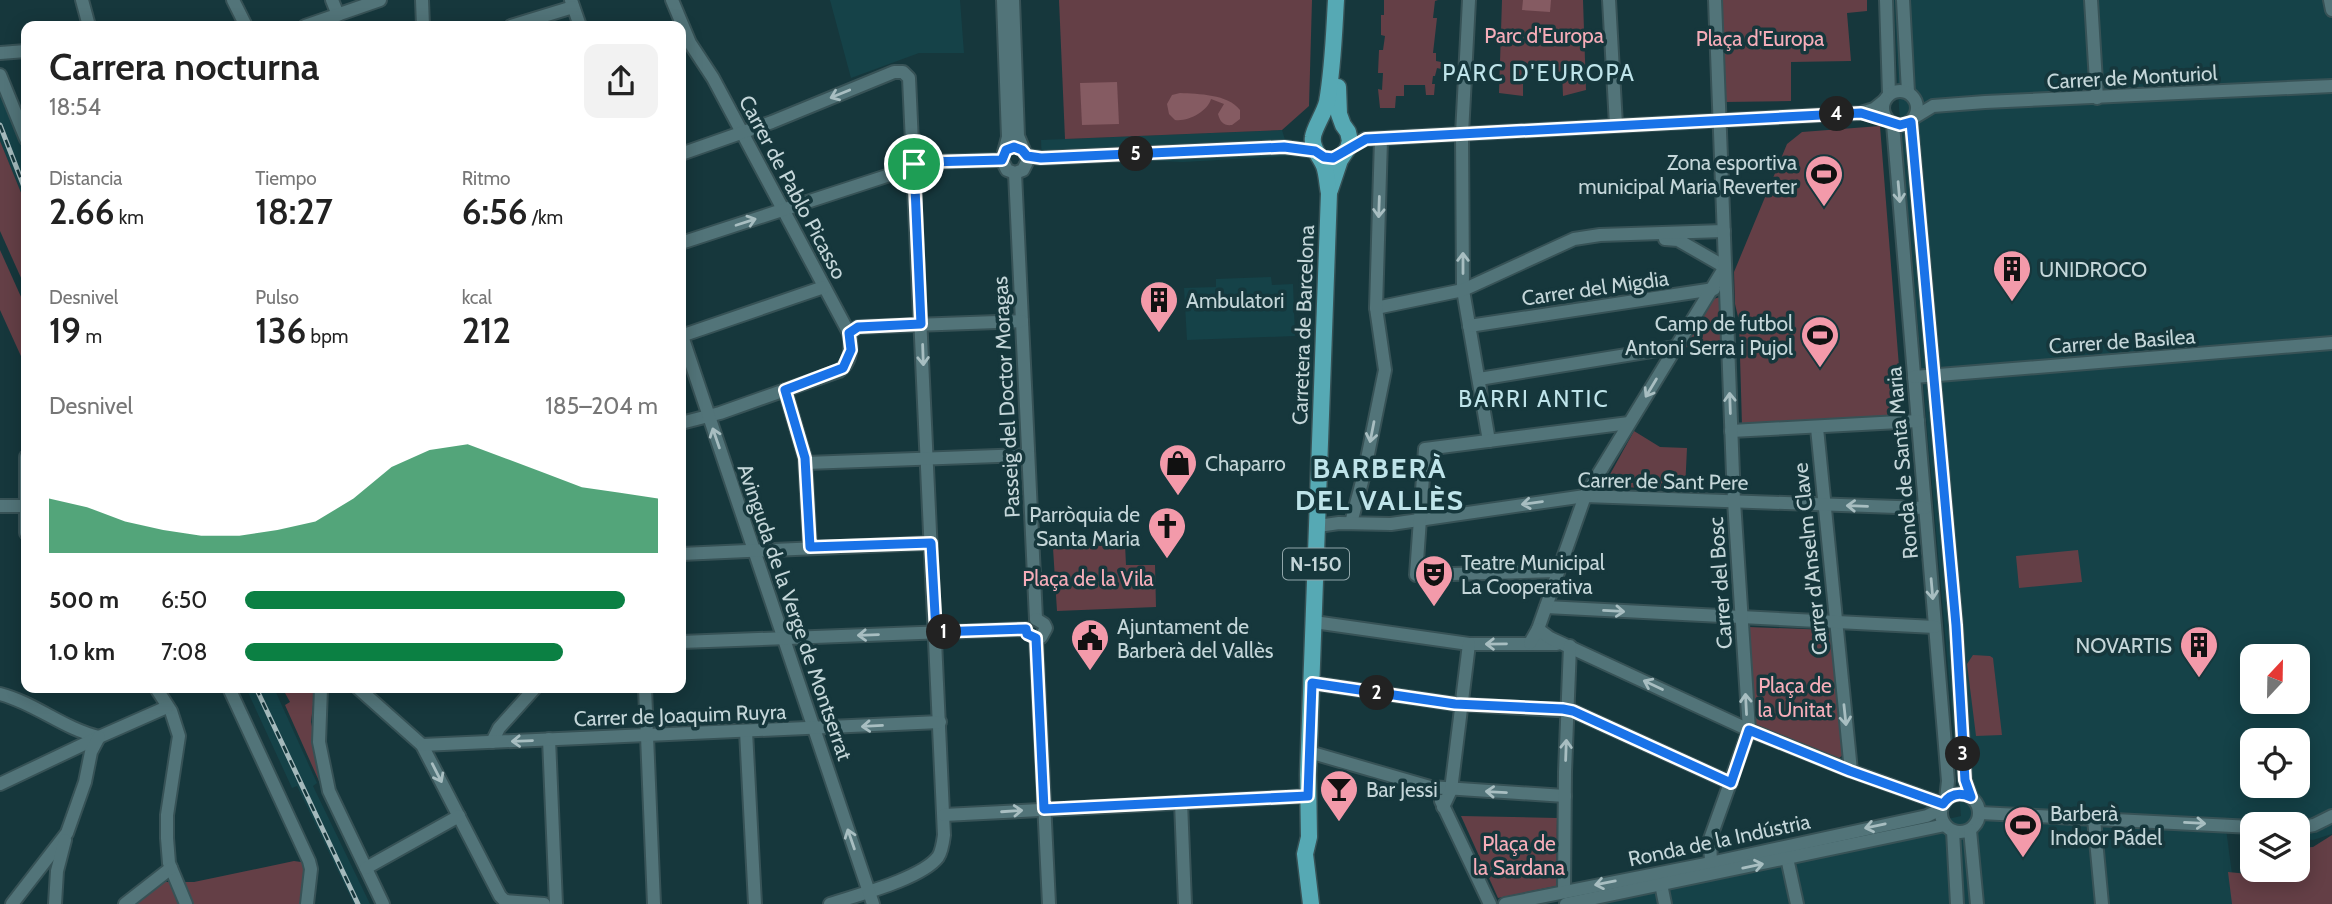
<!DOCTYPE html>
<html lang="es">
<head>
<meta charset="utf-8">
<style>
	:root { --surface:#fff; --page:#f2f2f2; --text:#222; --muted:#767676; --accent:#0b8043 }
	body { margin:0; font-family:Cabin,sans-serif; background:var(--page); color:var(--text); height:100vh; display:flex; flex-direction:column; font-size:26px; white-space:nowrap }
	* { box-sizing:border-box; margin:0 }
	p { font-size:23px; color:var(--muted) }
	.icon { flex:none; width:38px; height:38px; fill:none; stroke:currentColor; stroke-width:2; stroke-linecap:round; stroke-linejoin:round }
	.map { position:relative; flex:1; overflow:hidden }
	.side { position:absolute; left:21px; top:21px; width:665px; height:672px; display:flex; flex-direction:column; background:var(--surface); border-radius:14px; box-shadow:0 4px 18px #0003 }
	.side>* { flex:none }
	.needle { width:46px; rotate:22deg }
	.tools { position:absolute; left:2240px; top:644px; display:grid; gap:14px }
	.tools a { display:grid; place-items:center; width:70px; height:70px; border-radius:14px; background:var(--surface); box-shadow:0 4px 18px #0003; font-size:35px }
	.pin { position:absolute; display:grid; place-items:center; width:60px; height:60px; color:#fff; margin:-30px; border:4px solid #fff; border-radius:50%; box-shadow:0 2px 7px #0007 }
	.km { position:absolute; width:35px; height:35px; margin:-18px; border-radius:50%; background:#222; color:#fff; font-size:19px; line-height:35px; text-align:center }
	.round { display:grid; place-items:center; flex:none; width:74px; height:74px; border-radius:14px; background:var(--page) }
	.head { display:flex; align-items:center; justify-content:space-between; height:119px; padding:0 28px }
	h1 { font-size:38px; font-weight:600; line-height:52px }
	.stats { display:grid; grid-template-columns:repeat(3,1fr); gap:10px; height:119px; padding:7px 28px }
	.stats div { display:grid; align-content:center }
	.stats b { font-size:35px; font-weight:600 }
	.stats small { font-size:19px; font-weight:400 }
	.stats p { font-size:19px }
	.chart { height:196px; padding:14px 28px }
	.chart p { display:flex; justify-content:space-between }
	.chart svg { width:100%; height:126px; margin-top:7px; fill:var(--accent); opacity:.7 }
	ul { padding:0 28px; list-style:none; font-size:23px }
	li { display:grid; grid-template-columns:112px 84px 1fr; align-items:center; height:52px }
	li i { height:18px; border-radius:9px; background:var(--accent) }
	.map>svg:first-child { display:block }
	.built { fill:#154248; fill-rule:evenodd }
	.green { fill:#643f46 }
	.water { fill:#855b62 }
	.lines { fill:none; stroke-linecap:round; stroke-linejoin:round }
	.minor-casing { stroke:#375256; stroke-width:16 }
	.major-casing { stroke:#375256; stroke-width:19 }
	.minor { stroke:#527479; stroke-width:12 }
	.major { stroke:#56a9b4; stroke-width:16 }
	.rail-casing { stroke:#a4b9bc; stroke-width:5 }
	.rail { stroke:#16373c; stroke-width:2.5; stroke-dasharray:8; stroke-linecap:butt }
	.oneway { stroke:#a8bec1 }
	.route-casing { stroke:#fff; stroke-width:14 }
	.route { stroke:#1a73e8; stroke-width:9 }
	.labels { text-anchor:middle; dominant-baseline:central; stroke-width:7; stroke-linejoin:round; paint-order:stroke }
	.shield { fill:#16373c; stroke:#90a6aa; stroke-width:2 }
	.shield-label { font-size:19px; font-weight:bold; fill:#c4d6d9 }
	.park-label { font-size:21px; fill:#f6adb9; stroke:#16373c }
	.street-label { font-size:21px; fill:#c4d6d9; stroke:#16373c }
	.poi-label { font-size:21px; fill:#c4d6d9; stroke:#16373c; text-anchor:start }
	.neighbourhood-label { font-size:23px; letter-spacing:2px; fill:#bfe4ea; stroke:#16373c }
	.district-label { font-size:28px; font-weight:bold; letter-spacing:2px; fill:#bfe4ea; stroke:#16373c }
</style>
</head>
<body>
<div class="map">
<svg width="2332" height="904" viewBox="0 0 2332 904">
	<rect width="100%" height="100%" fill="#16373c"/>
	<g class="built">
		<path d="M830 0H960L964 53H919L851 78Z"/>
		<path d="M1894 0H2332V834L2313 840 2298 838V824H2252L2226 829 2236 904H1572L1961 816 1899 108ZM2252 656H2298V702H2252ZM2252 740H2298V786H2252Z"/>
		<path d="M0 93 26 157V205L0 141Z"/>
		<path d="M1282 130 1290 156 1183 162 1162 161 1042 164 1041 140Z"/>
		<path d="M1271 277 1272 285 1293 284 1295 336 1187 340 1184 288 1216 287V279Z"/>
		<path d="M246 688H274L317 783 313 786 370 904H354L297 786 292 788Z"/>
	</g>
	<g class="green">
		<path d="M1059 0H1312L1309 106 1282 130 1065 139Z"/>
		<path d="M1384 0H1438L1435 1 1433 18H1437L1433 53H1436V61L1441 62V69L1437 68 1435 76H1433L1432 84H1435L1434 95H1426L1425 85H1404V96H1396L1395 108H1380L1378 89 1382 90 1383 73H1378L1379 50H1383L1385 36 1381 35V15H1384Z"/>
		<path d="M1502 0H1583L1586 90 1563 96 1562 71 1558 72V69L1526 70 1527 72 1523 74V96L1499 93Z"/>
		<path d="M1722 0H1867V11L1847 13 1851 61 1791 62V101L1724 102Z"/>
		<path d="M1880 126 1903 417 1742 426 1739 321 1735 304 1734 272 1787 144 1802 132Z"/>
		<path d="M0 141 26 205V289L0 231Z"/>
		<path d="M0 250 26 308 25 365 0 310Z"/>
		<path d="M1720 297 1724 301V343L1680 348 1710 300Z"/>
		<path d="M1634 431 1660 447 1687 448 1685 490 1623 487 1608 478Z"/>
		<path d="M1125 544 1126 565H1155L1156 607 1057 611 1053 548Z"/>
		<path d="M2078 550 2082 582 2019 588 2016 556Z"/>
		<path d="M1749 627 1830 630 1844 753 1837 761 1755 725Z"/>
		<path d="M1973 655 1990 656 1993 658 2002 735 1976 736 1967 664Z"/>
		<path d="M288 688H315L311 722 327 799 285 705 290 702 285 693Z"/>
		<path d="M1461 816 1557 818 1556 886 1498 898Z"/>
		<path d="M2332 835V904H2232L2228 872 2269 876 2271 870H2298V848L2313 847Z"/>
		<path d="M294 861 315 864 311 904H137L164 882H194Z"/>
	</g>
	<g class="water">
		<path d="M1523 0H1551L1550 12 1522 10Z"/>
		<path d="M1117 82 1119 124 1082 125 1080 83Z"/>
		<path d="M1180 93C1198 94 1228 94 1240 110V119L1232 125C1224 126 1220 122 1218 114L1224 104 1211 99C1208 111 1188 122 1175 120L1169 114 1167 104 1172 95Z"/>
	</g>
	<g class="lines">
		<defs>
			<g id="minor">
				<path d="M82 0 89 26"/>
				<path d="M233 0 246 26"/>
				<path d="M332 0 338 15"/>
				<path d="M422 0 423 26"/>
				<path d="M571 0 580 26"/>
				<path d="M672 0 690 43 713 78 849 333C852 347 851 362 839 371L720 413 681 423"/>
				<path d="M1003 0 1008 137 1002 160 1007 170 1015 173 1023 170 1028 160 1018 136 1013 0"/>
				<path d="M1469 0 1462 134 1463 290 1489 441"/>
				<path d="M1609 0 1616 125"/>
				<path d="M1886 0 1889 94"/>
				<path d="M1903 0 1908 92"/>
				<path d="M2091 0 2097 98"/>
				<path d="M2330 0 2332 10"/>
				<path d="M305 26 380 0"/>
				<path d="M511 26 573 7"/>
				<path d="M0 53 26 51"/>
				<path d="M0 75 26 139"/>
				<circle cx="1900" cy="108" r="17"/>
				<path d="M1915 117 1933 106 1985 102 2332 86"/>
				<path d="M1911 122 1956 625 1965 780 1971 797"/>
				<path d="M1893 124 1948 781 1946 799"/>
				<path d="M1348 148 1365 139 1861 113 1874 109 1884 101"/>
				<path d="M681 154 772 122 894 72H903L909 78 944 835C943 843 942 851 938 857 921 879 857 895 830 904"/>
				<path d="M1027 156 1041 158 1284 147 1315 151"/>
				<path d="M1015 173 1036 619"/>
				<path d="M1665 239 1678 240 1725 267"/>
				<path d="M681 243 905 170 911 165 922 162 1002 160"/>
				<path d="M1376 308 1463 290 1574 239 1600 235 1724 231"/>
				<path d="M1469 326 1714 289"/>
				<path d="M681 333 873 904"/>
				<path d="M849 333 858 327 1022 321"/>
				<path d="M681 336 824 287"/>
				<path d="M1914 377 2332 343"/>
				<path d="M1479 379 1676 347"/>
				<path d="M785 390 805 458 810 547"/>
				<path d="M1817 428 1851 771"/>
				<path d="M1731 431 1918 421"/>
				<path d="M26 457V533"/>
				<path d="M806 463 1028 455"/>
				<path d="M0 506H26"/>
				<path d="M1351 523 1364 474 1385 370 1376 308 1381 139"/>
				<path d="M1318 526 1339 523 1391 524 1585 496 1925 508"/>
				<path d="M681 554 931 543"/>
				<path d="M1558 571 1416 575 1425 449 1629 423"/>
				<path d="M1546 607 1935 627"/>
				<path d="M1036 619 1044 624 1046 628 1041 637 1036 638"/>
				<path d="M1314 622 1469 644H1557"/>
				<path d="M1538 629 1585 496 1725 267"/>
				<path d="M1036 638 1049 904"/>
				<path d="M681 642 1026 629"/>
				<path d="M1530 643 1538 629 1550 638 1749 730 1851 771 1943 804"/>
				<path d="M1312 683 1455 704 1573 711 1731 783"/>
				<path d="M156 688 171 711 179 736 167 815V838L169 863 186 904"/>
				<path d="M229 688 309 861 311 869 307 904"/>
				<path d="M321 688 319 742 329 791 383 904"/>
				<path d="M358 688 422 745 500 896 505 901"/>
				<path d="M645 688 654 904"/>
				<path d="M0 694C35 703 64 729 99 737"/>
				<path d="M746 731 755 904"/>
				<path d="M549 739 556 904"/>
				<path d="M492 742 499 728 535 688"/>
				<path d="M422 745 940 722"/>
				<path d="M1309 752 1430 787 1565 796"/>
				<path d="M0 784 99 737 167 707"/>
				<circle cx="1960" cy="813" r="19"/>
				<path d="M1441 801 1490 904"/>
				<path d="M1181 802 1185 904"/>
				<path d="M1443 807 1451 790 1469 644"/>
				<path d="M1980 813 2252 827"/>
				<path d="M944 815 1308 796"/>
				<path d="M2094 819 2102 904"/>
				<path d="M2298 828 2314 825 2332 816"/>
				<path d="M1970 830 1977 904"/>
				<path d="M1953 831 1957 904"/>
				<path d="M1787 858 1797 904"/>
				<path d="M1711 863 1710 839 1749 730 1734 501 1715 0"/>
				<path d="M366 868 459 816"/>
				<path d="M1661 884 1665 904"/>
				<path d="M1564 892 1565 772 1570 646"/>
				<path d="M505 901 544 904"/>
				<path d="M12 904 67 833 85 782 91 752 99 737"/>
				<path d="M55 904 57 871 65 840"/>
				<path d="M125 904 171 868"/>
				<path d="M1505 904 1711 863 1927 816 1941 809"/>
				<path d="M1566 904 1945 825"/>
			</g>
			<g id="major">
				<path d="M1330 190 1340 160 1348 148 1350 141 1348 132 1343 125 1339 114 1338 87"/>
				<path d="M1311 904 1305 854 1309 837 1308 775 1329 193C1327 184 1327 174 1324 166 1320 156 1311 148 1313 137 1314 128 1324 114 1327 102 1333 68 1334 34 1336 0"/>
			</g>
		</defs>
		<use href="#minor" class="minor-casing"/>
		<use href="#major" class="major-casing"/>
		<use href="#minor" class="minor"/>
		<use href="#major" class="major"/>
		<defs>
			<g id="rail">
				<path d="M0 125 26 192"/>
				<path d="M256 688 358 904"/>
			</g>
		</defs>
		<use href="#rail" class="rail-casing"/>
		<use href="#rail" class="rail"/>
	</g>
	<defs><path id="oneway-shaft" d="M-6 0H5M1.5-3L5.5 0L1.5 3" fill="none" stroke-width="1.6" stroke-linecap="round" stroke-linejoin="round" transform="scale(1.75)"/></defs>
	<g class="oneway">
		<use href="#oneway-shaft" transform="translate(840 94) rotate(158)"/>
		<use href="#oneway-shaft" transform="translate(1899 192) rotate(85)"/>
		<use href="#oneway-shaft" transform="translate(1379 207) rotate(92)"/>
		<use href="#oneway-shaft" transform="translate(746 222) rotate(-18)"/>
		<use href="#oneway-shaft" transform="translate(1463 263) rotate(-90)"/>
		<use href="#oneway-shaft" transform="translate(923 355) rotate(88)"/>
		<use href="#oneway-shaft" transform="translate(1651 388) rotate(121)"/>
		<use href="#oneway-shaft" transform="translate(1730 403) rotate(-92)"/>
		<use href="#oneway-shaft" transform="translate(1372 432) rotate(101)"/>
		<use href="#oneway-shaft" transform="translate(716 438) rotate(-109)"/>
		<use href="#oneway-shaft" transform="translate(1532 503) rotate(172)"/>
		<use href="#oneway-shaft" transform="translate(1857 506) rotate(-178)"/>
		<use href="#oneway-shaft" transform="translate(1932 589) rotate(85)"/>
		<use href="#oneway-shaft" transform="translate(1614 611) rotate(3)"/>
		<use href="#oneway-shaft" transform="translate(868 635) rotate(178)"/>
		<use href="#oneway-shaft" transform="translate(1496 644) rotate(179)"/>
		<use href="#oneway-shaft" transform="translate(1653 685) rotate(-155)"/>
		<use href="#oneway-shaft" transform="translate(1746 704) rotate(-93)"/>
		<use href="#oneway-shaft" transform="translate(1845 715) rotate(84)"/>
		<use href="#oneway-shaft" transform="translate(872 726) rotate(177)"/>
		<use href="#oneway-shaft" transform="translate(522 741) rotate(178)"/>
		<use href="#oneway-shaft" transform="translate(1566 750) rotate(-88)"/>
		<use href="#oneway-shaft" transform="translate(437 773) rotate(63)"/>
		<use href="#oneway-shaft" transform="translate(1496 792) rotate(-177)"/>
		<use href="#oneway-shaft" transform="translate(1012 811) rotate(-4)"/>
		<use href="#oneway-shaft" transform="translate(2195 823) rotate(3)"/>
		<use href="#oneway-shaft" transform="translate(1875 826) rotate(168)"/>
		<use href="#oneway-shaft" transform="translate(851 839) rotate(-109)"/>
		<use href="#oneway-shaft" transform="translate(1753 866) rotate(-12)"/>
		<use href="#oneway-shaft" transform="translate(1605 883) rotate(169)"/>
	</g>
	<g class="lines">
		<defs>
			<path id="route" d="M1861 113 1900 125 1911 122 1956 625 1965 780 1971 797C1959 792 1950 794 1943 804L1850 771 1749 730 1731 783 1573 711 1563 709 1455 704 1312 683 1308 796 1044 809 1036 638 1027 634 1026 629 936 632 931 543 810 547 805 458 785 390 843 368 851 350 849 333 858 327 921 324 914 164 928 162 1002 160 1006 150 1014 147 1022 150 1027 156 1041 158 1284 147 1315 151 1324 157 1333 158 1366 139Z"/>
		</defs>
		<use href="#route" class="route-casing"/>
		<use href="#route" class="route"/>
	</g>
	<defs>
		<symbol id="stadium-pin" viewBox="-11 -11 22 30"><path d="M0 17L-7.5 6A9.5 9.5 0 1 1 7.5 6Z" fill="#f39aaa" stroke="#16373c"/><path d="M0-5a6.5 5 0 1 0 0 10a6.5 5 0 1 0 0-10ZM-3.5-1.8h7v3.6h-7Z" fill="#111"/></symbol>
		<symbol id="building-pin" viewBox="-11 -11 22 30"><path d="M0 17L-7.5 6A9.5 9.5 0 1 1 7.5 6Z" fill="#f39aaa" stroke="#16373c"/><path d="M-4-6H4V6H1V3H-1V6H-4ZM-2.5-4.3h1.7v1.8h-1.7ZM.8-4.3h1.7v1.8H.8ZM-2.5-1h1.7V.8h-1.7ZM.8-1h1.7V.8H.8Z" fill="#111"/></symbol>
		<symbol id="shop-pin" viewBox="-11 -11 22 30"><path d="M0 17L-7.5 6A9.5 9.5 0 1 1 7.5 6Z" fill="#f39aaa" stroke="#16373c"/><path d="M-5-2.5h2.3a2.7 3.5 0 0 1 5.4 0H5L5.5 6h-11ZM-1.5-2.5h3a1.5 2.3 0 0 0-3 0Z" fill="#111"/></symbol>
		<symbol id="church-pin" viewBox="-11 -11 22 30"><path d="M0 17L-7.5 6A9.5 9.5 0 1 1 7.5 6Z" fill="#f39aaa" stroke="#16373c"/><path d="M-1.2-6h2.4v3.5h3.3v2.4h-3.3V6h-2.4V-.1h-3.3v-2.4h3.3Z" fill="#111"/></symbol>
		<symbol id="theatre-pin" viewBox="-11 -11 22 30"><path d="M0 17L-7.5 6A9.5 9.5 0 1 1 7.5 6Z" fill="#f39aaa" stroke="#16373c"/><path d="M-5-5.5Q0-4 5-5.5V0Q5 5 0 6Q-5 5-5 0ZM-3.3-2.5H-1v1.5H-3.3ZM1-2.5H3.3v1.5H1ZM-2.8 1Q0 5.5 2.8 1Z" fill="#111"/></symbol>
		<symbol id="civic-pin" viewBox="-11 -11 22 30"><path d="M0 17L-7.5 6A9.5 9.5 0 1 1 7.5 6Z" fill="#f39aaa" stroke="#16373c"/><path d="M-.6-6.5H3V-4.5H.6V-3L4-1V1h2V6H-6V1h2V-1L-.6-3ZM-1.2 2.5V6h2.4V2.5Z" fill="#111"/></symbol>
		<symbol id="bar-pin" viewBox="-11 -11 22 30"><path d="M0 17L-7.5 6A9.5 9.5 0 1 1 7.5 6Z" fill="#f39aaa" stroke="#16373c"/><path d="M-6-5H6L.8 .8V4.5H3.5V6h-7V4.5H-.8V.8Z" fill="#111"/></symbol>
	</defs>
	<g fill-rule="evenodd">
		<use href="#stadium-pin" x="1802" y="152" width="44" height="60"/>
		<use href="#building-pin" x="1990" y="247" width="44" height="60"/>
		<use href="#building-pin" x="1137" y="278" width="44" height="60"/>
		<use href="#stadium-pin" x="1798" y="313" width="44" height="60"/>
		<use href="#shop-pin" x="1156" y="441" width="44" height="60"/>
		<use href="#church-pin" x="1145" y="504" width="44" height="60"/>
		<use href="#theatre-pin" x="1412" y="552" width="44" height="60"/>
		<use href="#civic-pin" x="1068" y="616" width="44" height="60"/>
		<use href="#building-pin" x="2177" y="623" width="44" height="60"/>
		<use href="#bar-pin" x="1317" y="767" width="44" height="60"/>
		<use href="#stadium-pin" x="2001" y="803" width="44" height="60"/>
	</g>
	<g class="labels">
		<rect class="shield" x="1283" y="548.5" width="66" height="31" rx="5"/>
		<g class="shield-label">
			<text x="1316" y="564">N-150</text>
		</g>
		<g class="park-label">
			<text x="1544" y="35">Parc d'Europa</text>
			<text x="1760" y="38">Plaça d'Europa</text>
			<text x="1088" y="578">Plaça de la Vila</text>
			<text x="1795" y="685">Plaça de<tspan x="1795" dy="24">la Unitat</tspan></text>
			<text x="1519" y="843">Plaça de<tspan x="1519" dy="24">la Sardana</tspan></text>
		</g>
		<g class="street-label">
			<text transform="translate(2132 77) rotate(-3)">Carrer de Monturiol</text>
			<text transform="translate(793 187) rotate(62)">Carrer de Pablo Picasso</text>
			<text transform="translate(1595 288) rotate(-8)">Carrer del Migdia</text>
			<text transform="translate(1303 325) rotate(-88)">Carretera de Barcelona</text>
			<text transform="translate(2122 341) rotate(-4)">Carrer de Basilea</text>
			<text transform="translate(1006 397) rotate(-93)">Passeig del Doctor Moragas</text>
			<text transform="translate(1902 463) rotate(-95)">Ronda de Santa Maria</text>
			<text transform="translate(1663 481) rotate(1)">Carrer de Sant Pere</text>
			<text transform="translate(1810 559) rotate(-96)">Carrer d'Anselm Clave</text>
			<text transform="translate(1720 583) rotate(-94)">Carrer del Bosc</text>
			<text transform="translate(795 612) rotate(71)">Avinguda de la Verge de Montserrat</text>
			<text transform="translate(680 715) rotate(-2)">Carrer de Joaquim Ruyra</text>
			<text transform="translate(1719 840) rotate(-12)">Ronda de la Indústria</text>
		</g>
		<g class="poi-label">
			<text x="1797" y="162" text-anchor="end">Zona esportiva<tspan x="1797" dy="24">municipal Maria Reverter</tspan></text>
			<text x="2039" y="269">UNIDROCO</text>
			<text x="1186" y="300">Ambulatori</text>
			<text x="1793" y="323" text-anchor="end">Camp de futbol<tspan x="1793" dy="24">Antoni Serra i Pujol</tspan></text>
			<text x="1205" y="463">Chaparro</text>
			<text x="1140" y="514" text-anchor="end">Parròquia de<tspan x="1140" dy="24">Santa Maria</tspan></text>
			<text x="1461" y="562">Teatre Municipal<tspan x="1461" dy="24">La Cooperativa</tspan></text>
			<text x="1117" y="626">Ajuntament de<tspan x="1117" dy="24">Barberà del Vallès</tspan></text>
			<text x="2172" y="645" text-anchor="end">NOVARTIS</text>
			<text x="1366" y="789">Bar Jessi</text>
			<text x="2050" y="813">Barberà<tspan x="2050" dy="24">Indoor Pádel</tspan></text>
		</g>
		<g class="neighbourhood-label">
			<text x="1539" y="73">PARC D'EUROPA</text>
			<text x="1534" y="399">BARRI ANTIC</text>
		</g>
		<g class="district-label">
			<text x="1380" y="468">BARBERÀ<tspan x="1380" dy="32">DEL VALLÈS</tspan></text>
		</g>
	</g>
</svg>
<div class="tools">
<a><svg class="needle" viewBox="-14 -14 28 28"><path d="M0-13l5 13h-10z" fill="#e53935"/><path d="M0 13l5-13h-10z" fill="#767676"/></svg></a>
<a><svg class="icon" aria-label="locate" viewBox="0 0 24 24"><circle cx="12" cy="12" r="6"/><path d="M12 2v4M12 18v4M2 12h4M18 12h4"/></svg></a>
<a><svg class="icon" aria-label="layers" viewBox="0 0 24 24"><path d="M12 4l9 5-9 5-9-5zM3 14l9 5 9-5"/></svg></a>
</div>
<div class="pin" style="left:914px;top:164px;background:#1e9e55"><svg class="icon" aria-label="arrive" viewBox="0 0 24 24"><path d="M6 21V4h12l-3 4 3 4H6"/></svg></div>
<b class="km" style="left:944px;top:632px">1</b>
<b class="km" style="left:1377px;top:693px">2</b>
<b class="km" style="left:1963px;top:754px">3</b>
<b class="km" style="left:1837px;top:114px">4</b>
<b class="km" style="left:1136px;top:154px">5</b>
<section class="side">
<div class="head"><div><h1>Carrera nocturna</h1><p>18:54</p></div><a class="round"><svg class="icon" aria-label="share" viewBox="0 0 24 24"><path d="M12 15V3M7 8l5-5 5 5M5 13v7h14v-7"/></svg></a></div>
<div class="stats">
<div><p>Distancia</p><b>2.66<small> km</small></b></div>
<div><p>Tiempo</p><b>18:27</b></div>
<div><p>Ritmo</p><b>6:56<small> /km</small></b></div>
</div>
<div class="stats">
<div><p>Desnivel</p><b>19<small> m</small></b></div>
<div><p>Pulso</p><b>136<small> bpm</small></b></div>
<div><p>kcal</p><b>212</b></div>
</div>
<div class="chart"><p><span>Desnivel</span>185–204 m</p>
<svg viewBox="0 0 160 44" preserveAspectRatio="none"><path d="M0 44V25L10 28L20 33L30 36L40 38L50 38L60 36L70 33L80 25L90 14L100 8L110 6L120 11L130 16L140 21L150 23L160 25V44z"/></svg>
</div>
<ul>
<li><b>500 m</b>6:50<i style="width:92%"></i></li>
<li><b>1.0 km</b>7:08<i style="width:77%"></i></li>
</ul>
</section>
</div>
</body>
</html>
